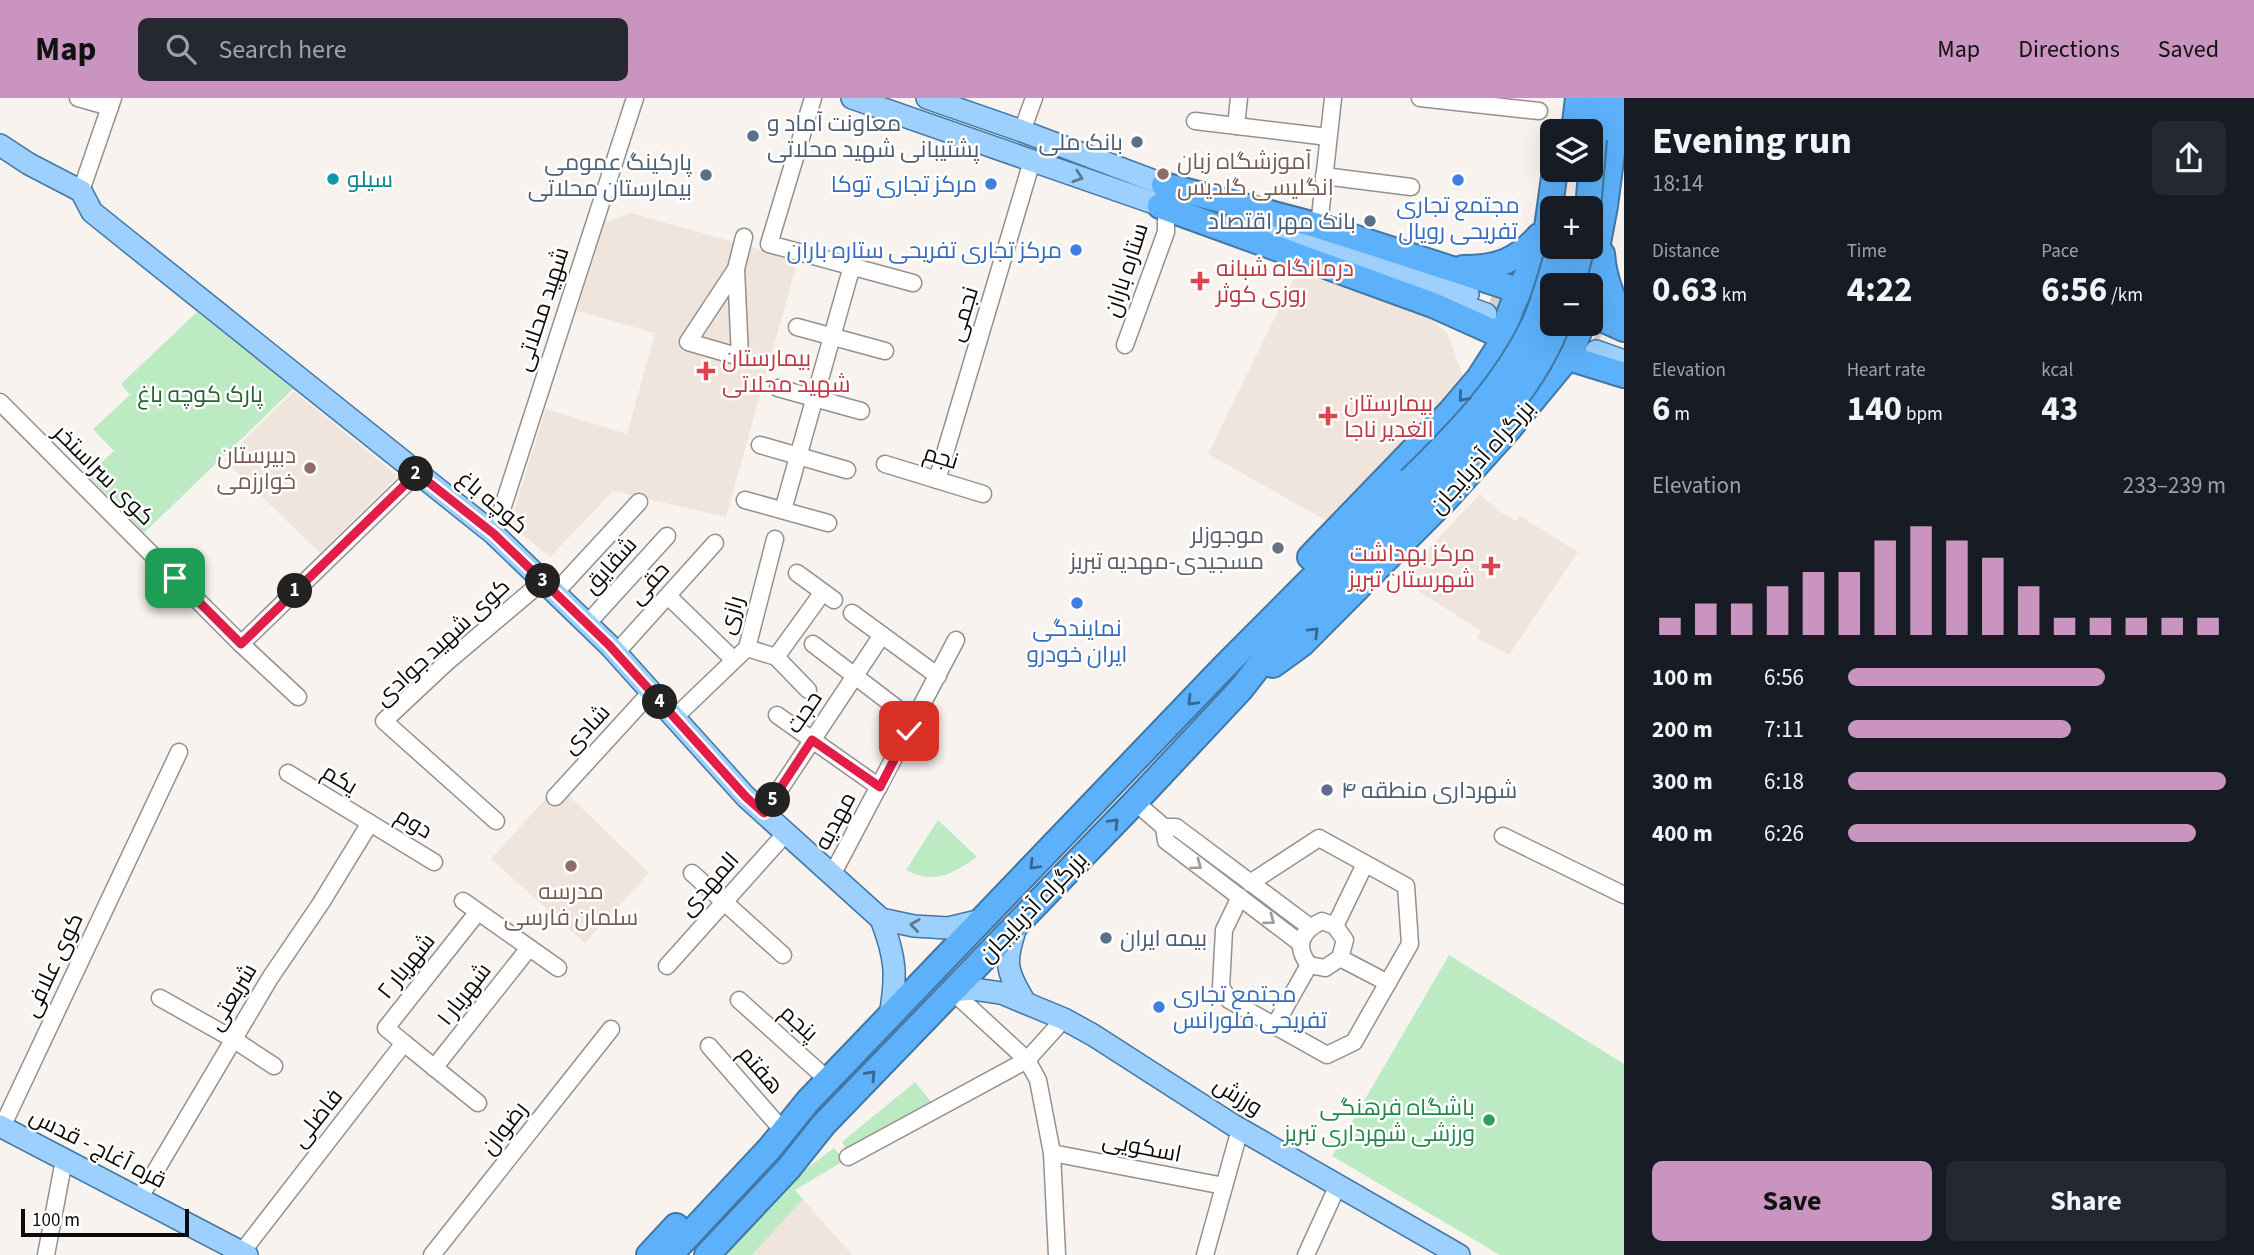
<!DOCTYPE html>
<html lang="en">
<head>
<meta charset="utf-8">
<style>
	:root { --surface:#171b24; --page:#242831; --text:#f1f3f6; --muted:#9ea1a6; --accent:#c995c0 }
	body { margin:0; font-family:"Source Sans 3",Cairo,sans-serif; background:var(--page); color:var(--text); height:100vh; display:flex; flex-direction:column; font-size:26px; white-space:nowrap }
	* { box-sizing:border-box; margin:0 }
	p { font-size:23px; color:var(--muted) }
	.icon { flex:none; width:38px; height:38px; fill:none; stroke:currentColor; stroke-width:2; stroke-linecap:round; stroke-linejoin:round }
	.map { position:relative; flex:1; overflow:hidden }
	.drawer { display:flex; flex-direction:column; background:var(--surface); width:630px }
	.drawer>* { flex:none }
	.buttons { position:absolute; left:1540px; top:21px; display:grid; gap:14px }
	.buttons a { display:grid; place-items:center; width:63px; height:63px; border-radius:10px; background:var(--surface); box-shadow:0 7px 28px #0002; font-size:35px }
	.scale { position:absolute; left:21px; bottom:18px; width:168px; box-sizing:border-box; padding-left:7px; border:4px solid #0d0b0a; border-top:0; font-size:19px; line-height:24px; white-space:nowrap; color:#0d0b0a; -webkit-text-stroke:5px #fff; paint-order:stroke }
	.pin { position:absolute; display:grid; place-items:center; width:60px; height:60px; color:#fff; margin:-30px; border-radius:14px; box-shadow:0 4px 10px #0006 }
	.km { position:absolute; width:35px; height:35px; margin:-18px; border-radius:50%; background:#222; color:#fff; font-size:19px; line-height:35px; text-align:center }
	.round { display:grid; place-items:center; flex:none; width:74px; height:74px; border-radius:10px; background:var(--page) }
	.overview { display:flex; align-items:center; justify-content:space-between; height:119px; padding:0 28px }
	h1 { font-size:38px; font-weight:700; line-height:52px }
	.figures { display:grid; grid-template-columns:repeat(3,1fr); gap:10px; height:119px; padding:7px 28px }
	.figures div { display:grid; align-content:center }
	.figures b { font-size:35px; font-weight:700 }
	.figures small { font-size:19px; font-weight:400 }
	.figures p { font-size:19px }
	.chart { height:196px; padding:14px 28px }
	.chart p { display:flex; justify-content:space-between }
	.chart svg { width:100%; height:126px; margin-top:7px; stroke:var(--accent); stroke-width:6 }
	.cta { display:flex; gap:14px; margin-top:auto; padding:14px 28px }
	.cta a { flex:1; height:80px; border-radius:10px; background:var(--accent); color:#111; font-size:28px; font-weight:700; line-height:80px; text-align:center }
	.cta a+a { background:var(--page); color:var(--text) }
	ul { padding:0 28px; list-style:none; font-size:23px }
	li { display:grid; grid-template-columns:112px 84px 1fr; align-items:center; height:52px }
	li i { height:18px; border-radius:9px; background:var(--accent) }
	header { display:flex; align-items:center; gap:42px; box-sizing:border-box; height:98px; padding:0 35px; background:var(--accent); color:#111 }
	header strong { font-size:33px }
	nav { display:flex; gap:38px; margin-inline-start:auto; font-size:24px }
	.search { width:490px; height:63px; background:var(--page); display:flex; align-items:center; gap:18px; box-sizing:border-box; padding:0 24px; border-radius:10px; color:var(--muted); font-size:26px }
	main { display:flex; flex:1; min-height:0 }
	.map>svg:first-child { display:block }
	.built { fill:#f0e5dc }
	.green { fill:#bceac2 }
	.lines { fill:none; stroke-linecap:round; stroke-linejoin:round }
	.major-tunnel { stroke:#d5d0cc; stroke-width:21; stroke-dasharray:21 10; stroke-linecap:butt }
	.minor-casing { stroke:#95908d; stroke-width:19 }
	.major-casing { stroke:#4077a6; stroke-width:24 }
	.highway-casing { stroke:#4077a6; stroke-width:28 }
	.minor { stroke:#fff; stroke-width:16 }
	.major { stroke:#9dd0fc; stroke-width:21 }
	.highway { stroke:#5cb1fa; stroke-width:24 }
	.highway-bridge-casing { stroke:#4077a6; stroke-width:28; stroke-linecap:butt }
	.highway-bridge { stroke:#5cb1fa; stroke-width:24 }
	.oneway { stroke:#5c778f }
	.oneway2 { stroke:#38668e }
	.oneway3 { stroke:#9e9d9d }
	.route-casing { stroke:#fff; stroke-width:14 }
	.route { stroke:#e11d48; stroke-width:9 }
	.service-dot { fill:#5c6f8a; stroke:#fff; stroke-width:2.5 }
	.education-dot { fill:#8d6e63; stroke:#fff; stroke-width:2.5 }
	.culture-dot { fill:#0f9aa8; stroke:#fff; stroke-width:2.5 }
	.shop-dot { fill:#3f7fe0; stroke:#fff; stroke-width:2.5 }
	.health-dot { fill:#e0444e; stroke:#fff; stroke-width:2.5 }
	.worship-dot { fill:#6b7280; stroke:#fff; stroke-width:2.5 }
	.leisure-dot { fill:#2e9e5b; stroke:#fff; stroke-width:2.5 }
	.labels { text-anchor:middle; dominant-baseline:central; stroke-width:5; stroke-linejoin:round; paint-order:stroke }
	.service-label { font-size:23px; fill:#4e5e75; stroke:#fff; text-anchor:start }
	.education-label { font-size:23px; fill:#785e54; stroke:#fff; text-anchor:start }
	.culture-label { font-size:23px; fill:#0d838f; stroke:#fff; text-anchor:start }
	.shop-label { font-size:23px; fill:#366cbe; stroke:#fff; text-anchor:end }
	.health-label { font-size:23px; fill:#be3a42; stroke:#fff; text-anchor:start }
	.street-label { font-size:23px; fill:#0d0b0a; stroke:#fff }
	.park-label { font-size:23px; fill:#236332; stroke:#fff }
	.worship-label { font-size:23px; fill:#5b616d; stroke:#fff; text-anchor:end }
	.leisure-label { font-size:23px; fill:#27864d; stroke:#fff; text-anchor:end }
</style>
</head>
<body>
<header>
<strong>Map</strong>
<div class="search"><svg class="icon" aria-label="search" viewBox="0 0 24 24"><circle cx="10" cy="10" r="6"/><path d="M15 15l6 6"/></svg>Search here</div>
<nav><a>Map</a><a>Directions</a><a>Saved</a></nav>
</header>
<main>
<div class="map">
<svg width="1624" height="1157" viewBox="0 0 1624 1157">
	<rect width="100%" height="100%" fill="#f8f3ee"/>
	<g class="built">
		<path d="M631 115 798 162 726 419 613 393 550 459 514 430 512 419 546 311 627 336 655 235 577 213 605 124Z"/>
		<path d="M1297 174 1428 219 1447 235 1464 280 1334 427 1208 356Z"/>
		<path d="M294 293 398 378 320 455 224 362Z"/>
		<path d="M1480 396 1497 412 1516 423 1520 418 1578 454 1509 557 1477 540 1481 533 1400 481Z"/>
		<path d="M558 687 649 775 585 845 491 761Z"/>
		<path d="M803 1101 852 1157H752Z"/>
	</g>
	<g class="green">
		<path d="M197 214 293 291 144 435 88 377 114 353 93 331 130 297 121 286Z"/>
		<path d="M938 722 977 759C952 776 936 787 906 772Z"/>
		<path d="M1449 857 1624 966V1157H1500L1332 1058Z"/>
		<path d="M915 984 937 1011 850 1057 842 1044Z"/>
		<path d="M834 1050 845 1062 795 1092 803 1101 752 1157H729L722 1150 790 1083Z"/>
	</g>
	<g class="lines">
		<g class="major-tunnel">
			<path d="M1490 203 1527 216"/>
			<path d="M1565 229 1600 241"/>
		</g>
		<defs>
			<g id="minor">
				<path d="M78 0 110 9"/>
				<path d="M813 0 769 146 913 185"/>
				<path d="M1420 0 1539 13"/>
				<path d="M1195 23 1328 39"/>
				<path d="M1236 28 1239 0"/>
				<path d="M1022 33 1034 0"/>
				<path d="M1324 78 1411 89"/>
				<path d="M81 93 113 0"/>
				<path d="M1319 128 1333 0"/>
				<path d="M736 171 740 259 688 244 736 171 744 139"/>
				<path d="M797 229 885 253"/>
				<path d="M1125 247 1166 134V110"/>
				<path d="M778 290 861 313"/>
				<path d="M0 304 241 546 298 599"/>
				<path d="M760 347 847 372"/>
				<path d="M885 366 983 396"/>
				<path d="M937 382 1032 63"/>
				<path d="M745 402 828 425"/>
				<path d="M783 412 852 168"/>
				<path d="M494 436 635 0"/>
				<path d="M797 475 834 502"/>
				<path d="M555 495 639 404"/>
				<path d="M668 498 734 562"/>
				<path d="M852 515 938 578"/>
				<path d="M587 526 667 438"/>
				<path d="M241 546 417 375"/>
				<path d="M813 546 902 614"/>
				<path d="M747 550 776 559 808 592"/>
				<path d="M616 555 715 445"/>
				<path d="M776 559 823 494"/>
				<path d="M777 617 879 689"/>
				<path d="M674 620 747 550 775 441"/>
				<path d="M288 675 434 764"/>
				<path d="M555 699 651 594"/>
				<path d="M1135 704 1164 729H1176L1310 829"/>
				<path d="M764 715 882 537"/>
				<path d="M496 723 384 623 446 565 543 483"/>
				<path d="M1164 729 1166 743 1300 845"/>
				<path d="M1503 738 1624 797"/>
				<path d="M692 775 783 857"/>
				<path d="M832 777 956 542"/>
				<path d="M1240 799 1224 832 1221 889 1229 902 1327 957 1354 944 1410 846 1406 788 1319 740 1250 785"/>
				<path d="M463 803 558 870"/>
				<path d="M1322 823 1335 828 1345 842 1340 860 1325 870 1309 867C1294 848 1301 833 1322 823Z"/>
				<path d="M1335 828 1365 766"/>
				<path d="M1340 860 1388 885"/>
				<path d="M667 868 786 735"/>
				<path d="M952 893 1027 962 1038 982 1052 1055 1057 1157"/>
				<path d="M160 900 233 941 274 968"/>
				<path d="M739 902 828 982"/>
				<path d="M1274 929 1309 867"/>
				<path d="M404 945 386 930 477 815"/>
				<path d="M709 948 778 1027"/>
				<path d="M434 970 529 850"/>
				<path d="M2 1029 179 654"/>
				<path d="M1052 1055 1224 1088"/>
				<path d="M848 1059 1027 962 1064 921"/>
				<path d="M139 1101 270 880 321 805 370 725"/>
				<path d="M242 1154 404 945 478 1005"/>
				<path d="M46 1157 64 1062"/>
				<path d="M432 1157 611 931"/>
				<path d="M1205 1157 1240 1031"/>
				<path d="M1306 1157 1338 1087"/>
			</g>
			<g id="major">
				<path d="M852 0 1174 112"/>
				<path d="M927 0 1022 33 1178 92"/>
				<path d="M0 47 29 66 81 93 92 114 494 436 609 547 746 699 881 821"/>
				<path d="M1260 123 1468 196"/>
				<path d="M1444 201 1486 216"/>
				<path d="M1596 253 1624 263"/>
				<path d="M1017 826C1005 864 1004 870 1025 904"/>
				<path d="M952 893 973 891 1001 895 1064 921 1093 937 1233 1027 1459 1157"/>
				<path d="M890 918C897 877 896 860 881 821L914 828 948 830 982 822"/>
				<path d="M0 1028 247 1157"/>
			</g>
			<g id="highway">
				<path d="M1574 33 1578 0"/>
				<path d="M1594 41 1599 0"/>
				<path d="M1164 87 1319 128 1520 193"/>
				<path d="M1160 108 1433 207 1502 238"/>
				<path d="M1602 156C1604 180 1611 200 1624 220"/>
				<path d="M1463 170C1498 170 1516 163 1539 138"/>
				<path d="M1590 187 1605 108 1619 0"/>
				<path d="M1522 188 1547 130 1555 72"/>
				<path d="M1591 216 1624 231"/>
				<path d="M1502 254C1502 222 1527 149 1570 178"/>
				<path d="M1569 260 1624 277"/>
				<path d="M1552 274 1569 260 1582 226"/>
				<path d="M1310 459 1450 314 1479 280 1502 244"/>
				<path d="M1273 567 1302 546 1447 400 1508 332 1564 264"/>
				<path d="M649 1157 676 1128"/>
				<path d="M670 1157 770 1050 808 1003 858 951 1223 570 1410 382"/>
				<path d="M707 1157 788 1071 824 1026 1135 704 1241 591 1272 551 1424 398"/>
			</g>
		</defs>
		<use href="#minor" class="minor-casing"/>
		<use href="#major" class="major-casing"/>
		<use href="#highway" class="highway-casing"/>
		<use href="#minor" class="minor"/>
		<use href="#major" class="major"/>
		<use href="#highway" class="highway"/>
		<defs>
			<g id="highway-bridge">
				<path d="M1588 110 1594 41"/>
				<path d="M1572 187 1582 149"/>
				<path d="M1410 382C1458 335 1504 288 1534 226 1545 201 1552 175 1559 149"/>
				<path d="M1424 398C1477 348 1531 295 1558 226"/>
			</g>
		</defs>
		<use href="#highway-bridge" class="highway-bridge-casing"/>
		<use href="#highway-bridge" class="highway-bridge"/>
	</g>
	<defs><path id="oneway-chevron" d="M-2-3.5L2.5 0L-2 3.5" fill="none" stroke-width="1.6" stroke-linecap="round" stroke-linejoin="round" transform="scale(1.75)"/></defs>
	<g class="oneway">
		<use href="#oneway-chevron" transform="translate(1078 79) rotate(19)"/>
		<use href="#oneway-chevron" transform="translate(915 827) rotate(-172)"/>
	</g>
	<g class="oneway2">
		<use href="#oneway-chevron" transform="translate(1463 299) rotate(131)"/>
		<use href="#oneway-chevron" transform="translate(1314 534) rotate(-45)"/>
		<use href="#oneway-chevron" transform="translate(1192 603) rotate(134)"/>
		<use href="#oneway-chevron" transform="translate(1114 725) rotate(-46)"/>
		<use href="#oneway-chevron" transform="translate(1034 767) rotate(134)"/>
		<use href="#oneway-chevron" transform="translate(871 977) rotate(-46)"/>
	</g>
	<g class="oneway3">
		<use href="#oneway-chevron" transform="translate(1197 767) rotate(37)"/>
		<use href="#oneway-chevron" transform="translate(1270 822) rotate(37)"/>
	</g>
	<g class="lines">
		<defs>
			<path id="route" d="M175 480 241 546 417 375 494 436 609 547 746 699 764 715 812 642 880 689 909 633"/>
		</defs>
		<use href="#route" class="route-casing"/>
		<use href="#route" class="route"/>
	</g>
	<g class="service-dot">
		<circle cx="753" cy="38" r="7"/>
		<circle cx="1137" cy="44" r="7"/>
		<circle cx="706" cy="77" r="7"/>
		<circle cx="1370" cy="123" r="7"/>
		<circle cx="1327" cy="692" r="7"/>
		<circle cx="1106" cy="840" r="7"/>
	</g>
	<g class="education-dot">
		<circle cx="1163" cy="76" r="7"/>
		<circle cx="310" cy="370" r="7"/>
		<circle cx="571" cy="768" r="7"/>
	</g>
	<circle class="culture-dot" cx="333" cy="81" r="7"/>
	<g class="shop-dot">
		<circle cx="1458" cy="82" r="7"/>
		<circle cx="991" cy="86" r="7"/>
		<circle cx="1076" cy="152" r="7"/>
		<circle cx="1077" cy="505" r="7"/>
		<circle cx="1159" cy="909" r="7"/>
	</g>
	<g class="health-dot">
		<path d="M1196.5 172.5h7v7h7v7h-7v7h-7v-7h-7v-7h7z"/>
		<path d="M702.5 262.5h7v7h7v7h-7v7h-7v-7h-7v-7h7z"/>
		<path d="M1324.5 307.5h7v7h7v7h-7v7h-7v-7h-7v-7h7z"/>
		<path d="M1487.5 457.5h7v7h7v7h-7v7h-7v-7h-7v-7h7z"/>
	</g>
	<circle class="worship-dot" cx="1278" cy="450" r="7"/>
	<circle class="leisure-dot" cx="1489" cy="1022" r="7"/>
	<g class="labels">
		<g class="service-label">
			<text x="767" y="25">معاونت آماد و<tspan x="767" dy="26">پشتیبانی شهید محلاتی</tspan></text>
			<text x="1123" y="44" text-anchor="end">بانک ملی</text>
			<text x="692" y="64" text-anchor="end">پارکینگ عمومی<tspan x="692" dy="26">بیمارستان محلاتی</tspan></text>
			<text x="1356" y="123" text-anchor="end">بانک مهر اقتصاد</text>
			<text x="1341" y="692">شهرداری منطقه ۴</text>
			<text x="1120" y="840">بیمه ایران</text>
		</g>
		<g class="education-label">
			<text x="1177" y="63">آموزشگاه زبان<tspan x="1177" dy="26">انگلیسی گلدیس</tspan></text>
			<text x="296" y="357" text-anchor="end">دبیرستان<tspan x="296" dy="26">خوارزمی</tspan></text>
			<text x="571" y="793" text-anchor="middle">مدرسه<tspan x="571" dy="26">سلمان فارسی</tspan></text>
		</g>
		<g class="culture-label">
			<text x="347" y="81">سیلو</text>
		</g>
		<g class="shop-label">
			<text x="977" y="86">مرکز تجاری توکا</text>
			<text x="1458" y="107" text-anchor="middle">مجتمع تجاری<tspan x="1458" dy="26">تفریحی رویال</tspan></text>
			<text x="1062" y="152">مرکز تجاری تفریحی ستاره باران</text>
			<text x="1077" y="530" text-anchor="middle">نمایندگی<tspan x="1077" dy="26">ایران خودرو</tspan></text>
			<text x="1173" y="896" text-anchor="start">مجتمع تجاری<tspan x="1173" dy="26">تفریحی فلورانس</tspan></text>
		</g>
		<g class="health-label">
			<text x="1216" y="170">درمانگاه شبانه<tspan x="1216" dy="26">روزی کوثر</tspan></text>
			<text x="722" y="260">بیمارستان<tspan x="722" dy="26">شهید محلاتی</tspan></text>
			<text x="1344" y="305">بیمارستان<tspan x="1344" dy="26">الغدیر ناجا</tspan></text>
			<text x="1475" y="455" text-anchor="end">مرکز بهداشت<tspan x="1475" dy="26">شهرستان تبریز</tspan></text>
		</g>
		<g class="street-label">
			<text transform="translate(1126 172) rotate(-72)">ستاره باران</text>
			<text transform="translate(542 211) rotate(-72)">شهید محلاتی</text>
			<text transform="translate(963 216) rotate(-73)">نجمی</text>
			<text transform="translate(941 359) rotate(17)">نجم</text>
			<text transform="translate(1482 359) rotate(-48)">بزرگراه آذربایجان</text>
			<text transform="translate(104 377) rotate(45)">کوی سراستخر</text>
			<text transform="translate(493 404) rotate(40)">کوچه باغ</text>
			<text transform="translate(610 467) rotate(-48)">شقایق</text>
			<text transform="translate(649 485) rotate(-48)">حقی</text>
			<text transform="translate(731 517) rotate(-74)">رازی</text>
			<text transform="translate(442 544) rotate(-43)">کوی شهید جوادی</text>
			<text transform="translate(804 614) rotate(-56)">حجت</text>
			<text transform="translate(586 631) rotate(-47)">شادی</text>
			<text transform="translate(340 681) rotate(31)">یکم</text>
			<text transform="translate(835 723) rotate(-62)">مهدیه</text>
			<text transform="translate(414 725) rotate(31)">دوم</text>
			<text transform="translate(709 786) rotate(-48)">المهدی</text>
			<text transform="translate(1033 809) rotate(-46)">بزرگراه آذربایجان</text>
			<text transform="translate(53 867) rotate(-65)">کوی علافی</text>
			<text transform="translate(406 868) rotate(-51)">شهریار ۲</text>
			<text transform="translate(464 896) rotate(-52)">شهریار ۱</text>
			<text transform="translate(232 899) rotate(-59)">شریعتی</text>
			<text transform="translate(799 925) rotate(42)">پنجم</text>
			<text transform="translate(761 972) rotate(49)">هفتم</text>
			<text transform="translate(1238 998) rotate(32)">ورزش</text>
			<text transform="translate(317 1020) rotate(-52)">فاضلی</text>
			<text transform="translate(504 1030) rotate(-52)">رضوان</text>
			<text transform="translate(1142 1049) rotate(11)">اسکویی</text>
			<text transform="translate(98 1050) rotate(27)">قره آغاج - قدس</text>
		</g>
		<g class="park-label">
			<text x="200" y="296">پارک کوچه باغ</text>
		</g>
		<g class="worship-label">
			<text x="1264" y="437">موجوزلر<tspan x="1264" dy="26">مسجیدی-مهدیه تبریز</tspan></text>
		</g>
		<g class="leisure-label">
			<text x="1475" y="1009">باشگاه فرهنگی<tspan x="1475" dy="26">ورزشی شهرداری تبریز</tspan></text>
		</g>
	</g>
</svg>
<div class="buttons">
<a><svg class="icon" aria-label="layers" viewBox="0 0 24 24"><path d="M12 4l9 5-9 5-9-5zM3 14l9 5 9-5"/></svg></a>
<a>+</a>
<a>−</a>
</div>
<div class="scale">100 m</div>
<div class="pin" style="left:175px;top:480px;background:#1e9e55"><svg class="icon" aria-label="arrive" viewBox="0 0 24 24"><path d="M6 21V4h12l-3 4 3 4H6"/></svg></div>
<div class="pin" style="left:909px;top:633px;background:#d93025"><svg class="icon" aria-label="check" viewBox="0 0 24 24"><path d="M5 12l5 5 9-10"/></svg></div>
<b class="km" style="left:295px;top:493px">1</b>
<b class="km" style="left:416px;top:376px">2</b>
<b class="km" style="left:543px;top:483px">3</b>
<b class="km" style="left:660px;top:604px">4</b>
<b class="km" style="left:773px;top:702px">5</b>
</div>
<section class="drawer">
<div class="overview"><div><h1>Evening run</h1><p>18:14</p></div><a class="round"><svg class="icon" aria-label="share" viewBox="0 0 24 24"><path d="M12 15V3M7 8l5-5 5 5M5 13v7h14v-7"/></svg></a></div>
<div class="figures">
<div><p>Distance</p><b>0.63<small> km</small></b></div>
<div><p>Time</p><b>4:22</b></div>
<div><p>Pace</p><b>6:56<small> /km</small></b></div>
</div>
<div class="figures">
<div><p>Elevation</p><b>6<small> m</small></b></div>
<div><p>Heart rate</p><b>140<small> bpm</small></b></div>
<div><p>kcal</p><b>43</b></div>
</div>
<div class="chart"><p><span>Elevation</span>233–239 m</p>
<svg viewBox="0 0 160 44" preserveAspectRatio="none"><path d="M5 44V38M15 44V33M25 44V33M35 44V27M45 44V22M55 44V22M65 44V11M75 44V6M85 44V11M95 44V17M105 44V27M115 44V38M125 44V38M135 44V38M145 44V38M155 44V38"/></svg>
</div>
<ul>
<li><b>100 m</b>6:56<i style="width:68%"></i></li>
<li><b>200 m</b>7:11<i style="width:59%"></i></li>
<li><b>300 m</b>6:18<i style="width:100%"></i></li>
<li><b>400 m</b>6:26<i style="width:92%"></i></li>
</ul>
<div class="cta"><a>Save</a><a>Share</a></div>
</section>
</main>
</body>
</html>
